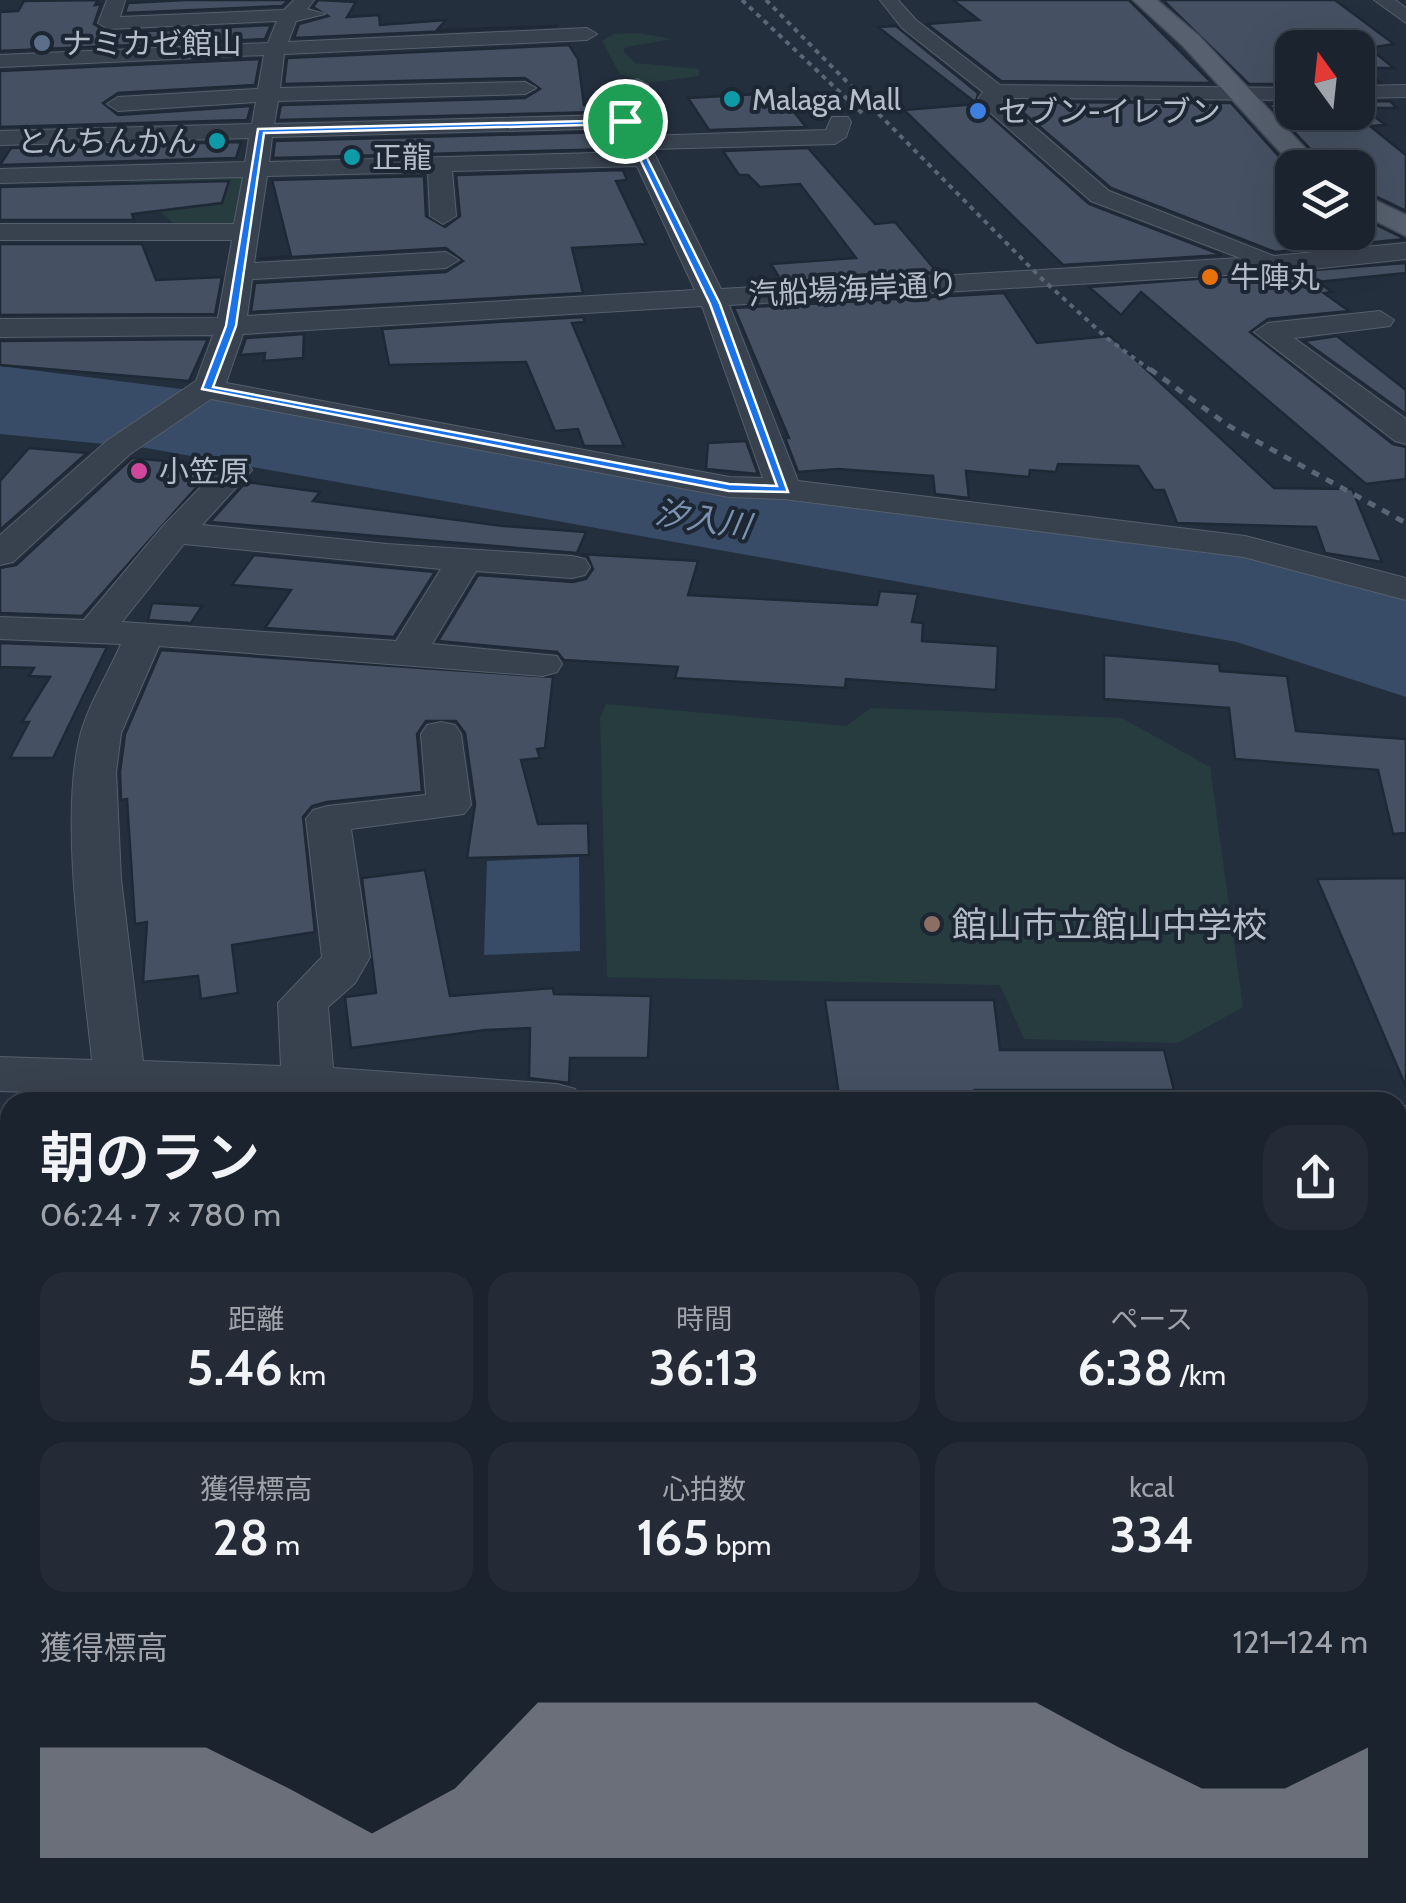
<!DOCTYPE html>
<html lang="ja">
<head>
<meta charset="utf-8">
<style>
	:root { --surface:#1b232e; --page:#242b36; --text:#f1f3f6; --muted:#a0a4aa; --line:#39404a; --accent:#8c9099 }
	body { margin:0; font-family:Cabin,"Noto Sans JP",sans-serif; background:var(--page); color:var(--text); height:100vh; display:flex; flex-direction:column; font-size:38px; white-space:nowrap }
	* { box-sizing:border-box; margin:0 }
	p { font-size:32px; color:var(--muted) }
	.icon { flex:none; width:55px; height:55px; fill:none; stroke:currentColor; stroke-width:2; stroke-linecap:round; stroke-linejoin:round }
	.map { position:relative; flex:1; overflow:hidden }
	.drawer { position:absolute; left:0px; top:1092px; width:1408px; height:812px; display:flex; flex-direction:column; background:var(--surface); border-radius:30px 30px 0 0; box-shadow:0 10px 40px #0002,0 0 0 2px var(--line) }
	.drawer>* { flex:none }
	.needle { width:65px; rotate:345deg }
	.buttons { position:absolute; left:1275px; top:30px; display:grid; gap:20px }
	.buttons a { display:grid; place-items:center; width:100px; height:100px; border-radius:20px; background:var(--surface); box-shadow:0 10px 40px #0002,0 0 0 2px var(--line); font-size:50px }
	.pin { position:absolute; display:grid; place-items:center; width:85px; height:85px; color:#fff; margin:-42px; border:5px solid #fff; border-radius:50%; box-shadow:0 2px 10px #0007 }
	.round { display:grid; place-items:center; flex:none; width:105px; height:105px; border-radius:30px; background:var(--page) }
	.summary { display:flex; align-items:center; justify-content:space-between; height:170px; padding:0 40px }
	h1 { font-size:55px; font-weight:600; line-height:75px }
	.stats { display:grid; grid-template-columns:repeat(3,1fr); gap:15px; height:170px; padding:10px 40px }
	.stats div { display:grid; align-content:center; border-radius:25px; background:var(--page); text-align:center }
	.stats b { font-size:50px; font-weight:600 }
	.stats small { font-size:28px; font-weight:400 }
	.stats p { font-size:28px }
	.chart { height:280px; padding:20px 40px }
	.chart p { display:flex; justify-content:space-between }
	.chart svg { width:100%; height:180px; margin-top:10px; fill:var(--accent); opacity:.7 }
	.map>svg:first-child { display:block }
	.green { fill:#263c3f }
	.water { fill:#394c67 }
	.building { fill:#455162; stroke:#1f2835; stroke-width:2.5 }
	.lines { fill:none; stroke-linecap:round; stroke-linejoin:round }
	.minor-casing { stroke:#565f6c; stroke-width:2 }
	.major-casing { stroke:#414a57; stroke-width:3 }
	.minor { fill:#38414e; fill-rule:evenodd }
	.major { fill:#56606e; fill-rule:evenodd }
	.rail-far1 { stroke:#5a6575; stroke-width:4; stroke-dasharray:5 5; stroke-linecap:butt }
	.rail { stroke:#5a6575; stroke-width:5; stroke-dasharray:8 8; stroke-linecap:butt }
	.route { fill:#1a73e8; stroke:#fff; stroke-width:2.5; fill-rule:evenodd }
	.service-dot { fill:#5c6f8a; stroke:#1d2633; stroke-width:4 }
	.culture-dot { fill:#0f9aa8; stroke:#1d2633; stroke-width:4 }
	.shop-dot { fill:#3f7fe0; stroke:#1d2633; stroke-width:4 }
	.food-dot { fill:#e8710a; stroke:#1d2633; stroke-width:4 }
	.hotel-dot { fill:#d1479c; stroke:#1d2633; stroke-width:4 }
	.education-dot { fill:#8d6e63; stroke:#1d2633; stroke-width:4 }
	.labels { text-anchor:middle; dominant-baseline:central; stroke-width:8; stroke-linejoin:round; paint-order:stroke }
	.far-poi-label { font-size:30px; fill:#b4bcc9; stroke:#1d2633; text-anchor:start }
	.far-street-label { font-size:30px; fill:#b4bcc9; stroke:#1d2633 }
	.far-water-label { font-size:32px; font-style:italic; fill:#7c92b1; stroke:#1d2633 }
	.poi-label { font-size:35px; fill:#b4bcc9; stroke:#1d2633; text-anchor:start }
</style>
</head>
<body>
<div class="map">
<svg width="1406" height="1903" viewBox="0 0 1406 1903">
	<rect width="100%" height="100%" fill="#242f3e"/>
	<g class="green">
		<path d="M637 33 673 39 626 47 623 51 635 63 699 69V76L648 83 620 74 602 41 614 34Z"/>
		<path d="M123 176 244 177 238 230 179 229Z"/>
		<path d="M606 704 846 726 871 708 1122 718 1210 767 1243 1007 1178 1043 1024 1039 1000 985 607 977 600 718Z"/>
	</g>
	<g class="water">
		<path d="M0 366 213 393 784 496 1225 550 1406 597V697L1237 642 146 448 0 434Z"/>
		<path d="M579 857 580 951 484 955 487 861Z"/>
	</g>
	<g class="building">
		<path d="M98 0 95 5 101 4 94 24 108 33 271 25 265 39 0 51V12L18 11 24 1Z"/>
		<path d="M186 0H289L282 6 125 13 128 3Z"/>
		<path d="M318 0 356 2 347 17 379 15 380 25 446 20 437 30 558 26 294 38 299 24 328 16 313 7Z"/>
		<path d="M953 0H1129L1212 83 1001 81 927 24 979 20Z"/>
		<path d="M1163 0H1335L1394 44 1369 48 1394 68H1362L1380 82H1358V48H1292V84H1249Z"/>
		<path d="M896 26 978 93 976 103 878 27Z"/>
		<path d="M569 45 578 59 584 105H598L600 112 278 120 281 105 525 98 540 89 525 78 284 84 287 58Z"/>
		<path d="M260 59 255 85 118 93 103 103 118 115 251 106 247 120 0 127V71Z"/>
		<path d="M779 93 806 127 709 130 688 98Z"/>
		<path d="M1390 101 1397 108H1362L1386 125 1370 126 1406 155V211L1358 188V168H1328L1268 104H1292V112H1358V102Z"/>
		<path d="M1011 102 1231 103 1292 171V232H1358V216L1405 239 1275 252 1111 188Z"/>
		<path d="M977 104 1089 204 1222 255 1063 265 904 110Z"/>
		<path d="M606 132 614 149 273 158 275 141Z"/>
		<path d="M241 142 236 158 0 165 11 148Z"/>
		<path d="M808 148 875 224 895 222 937 272 782 282 771 264 856 258 800 184 760 187 748 175H739L723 151Z"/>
		<path d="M623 170 627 180 616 181 646 244 572 248 583 293 251 312 255 283 446 272 463 261 446 248 258 259 291 256 272 180 424 176 426 216 445 227 460 216 456 175Z"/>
		<path d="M229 181 222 203 132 214 134 220H0V187Z"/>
		<path d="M0 244H142L156 280 222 277 215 314 0 315Z"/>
		<path d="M1406 263V273L1318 282 1332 292 1324 293 1349 311 1268 319 1250 332 1393 444 1406 447V479L1366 484 1141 292 1121 315 1089 287Z"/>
		<path d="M1004 293 1037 343 1110 336 1274 488 1352 489 1382 562 1325 553 1316 527 1177 523 1164 490H1154L1138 466 1058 464 1056 472 1030 470 1029 477 966 471 969 498 935 494 933 476 838 469 798 472 785 438H789L734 308Z"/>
		<path d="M583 317 585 322 572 323 624 446H584L578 429 555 431 526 362 389 365 382 329Z"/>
		<path d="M304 334 303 358 264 361 265 353 240 355 246 338Z"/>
		<path d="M1337 336 1406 390V414L1304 341Z"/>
		<path d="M208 339 189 381 0 365V341Z"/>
		<path d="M746 441 758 474 706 469 708 443Z"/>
		<path d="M29 448 87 453 0 530V481Z"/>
		<path d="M132 458 188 463 183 469 210 472 82 616 0 613V568L16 565Z"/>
		<path d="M246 482 320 492 313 501 503 526 586 532 577 553 210 522Z"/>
		<path d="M580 554 698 561 688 595 877 605 880 591 918 594 912 622 923 623 922 641 998 646 996 690 846 679 845 688 675 678 678 667 564 660 557 652 438 641 478 575 573 582 586 579 593 569 588 557Z"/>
		<path d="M254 555 435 572 394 637 265 628 291 590 232 585Z"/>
		<path d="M152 603 202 606 191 623 148 620Z"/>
		<path d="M0 643 107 647 53 758H10L29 722H22L50 677 29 676 34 668 0 667Z"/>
		<path d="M161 650 553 677 545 748 537 749 540 758 521 760 538 824 588 823 589 855 467 858 475 804 465 733 456 721H426L417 734 422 792 327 802 312 806 303 817 315 932 232 945 238 993 201 999 198 976 143 982 147 922 135 924 127 799 121 800 120 772 125 734Z"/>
		<path d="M1104 655 1219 664 1220 671 1287 676 1296 731 1406 739V833L1393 834 1378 770 1235 759 1229 708 1104 699Z"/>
		<path d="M425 870 450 996 553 988 554 994 651 996 648 1058H570L569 1083 529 1078 530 1028 485 1030 351 1048 345 997 376 993 362 878Z"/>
		<path d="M1406 878V1087L1317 879Z"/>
		<path d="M825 1000H994L1000 1050H1164L1174 1090H975L978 1102H840Z"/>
	</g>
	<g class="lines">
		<defs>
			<g id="minor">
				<path d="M107 0H125L120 17 284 10 294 0H314L307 9 325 14 296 21 288 42 587 28 597 34 587 40 284 54 280 88 525 82 536 88 525 94 278 101 274 124 612 115 605 99 637 79 648 85 628 101 645 136 826 130 832 117H848L851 122 846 137 835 144 652 149 721 289 1240 258 1091 201 986 109 978 99 983 92 902 28 880 0H898L916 20 1000 85 1292 88V100L1001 98 1109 191 1274 256 1406 243V259L1294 271 729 305 798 481 1245 536 1406 578V600L1244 557 784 499 729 497 211 399 130 454 13 562 0 565V535L108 440 196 381 213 335 0 337V319L218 318 232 240H0V224H234L243 177 0 183V169L245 162 249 138 0 145V131L252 124 256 102 118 111 107 104 118 97 258 89 264 55 0 67V55L268 43 277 21 108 29 98 23ZM619 128 630 152 269 162 272 137ZM637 166 695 290 247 316 252 279 446 268 459 260 446 252 254 263 267 176 428 172 430 216 443 224 456 216 452 171ZM702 306 763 478 729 477 226 383 243 334Z"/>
				<path d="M1374 0H1395L1406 8V23Z"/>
				<path d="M1406 85V97L1358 98V86Z"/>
				<path d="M1380 311 1394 320 1390 326 1294 338 1406 419V444L1395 441 1254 332 1268 323Z"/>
				<path d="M236 460 248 463 252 470 202 525 387 544 572 556 585 559 590 567 585 575 572 578 476 571 432 644 557 656 562 664 557 672 543 676 159 646 121 733 116 772 121 879 143 1061 281 1066 278 1003 322 957 306 819 313 810 328 806 426 795 421 734 427 725 441 722 455 725 461 734 471 805 464 814 351 829 370 957 355 983 328 1007 333 1068 557 1084 575 1089 583 1102H321L0 1091V1057L92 1060C83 970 59 821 80 736 88 705 108 674 121 644L0 639V617L84 620 163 526 224 463ZM184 544 441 569 396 641 122 622Z"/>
				<rect x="1398" y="1106" width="8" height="36"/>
				<path d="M416 1895H494L491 1903H413Z"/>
				<path d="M1279 1895H1371L1374 1903H1282Z"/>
			</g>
			<g id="major">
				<path d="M1133 0H1157L1199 36 1324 168H1295L1183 46Z"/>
				<path d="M1358 192 1406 215V236L1358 212Z"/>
			</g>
		</defs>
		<use href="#minor" class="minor-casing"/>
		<use href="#major" class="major-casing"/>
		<use href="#minor" class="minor"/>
		<use href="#major" class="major"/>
		<g class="rail-far1">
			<path d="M742 0 862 113"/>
			<path d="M766 0 1041 278 1108 339 1153 372"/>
		</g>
		<path class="rail" d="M1150 369 1229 426 1406 523"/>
	</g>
	<path class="route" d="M628 120 720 304 788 492 729 491 202 389 226 326 258 129ZM623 124 710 304 777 486 729 484 213 387 236 326 264 133Z"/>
	<circle class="service-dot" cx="42" cy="43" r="10"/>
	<g class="culture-dot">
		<circle cx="732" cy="99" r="10"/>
		<circle cx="217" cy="141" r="10"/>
		<circle cx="352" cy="157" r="10"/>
	</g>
	<circle class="shop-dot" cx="978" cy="111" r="10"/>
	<circle class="food-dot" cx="1210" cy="277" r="10"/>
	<circle class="hotel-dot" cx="139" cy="471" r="10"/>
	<circle class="education-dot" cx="932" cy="924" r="10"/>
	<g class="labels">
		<g class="far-poi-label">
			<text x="62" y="43">ナミカゼ館山</text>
			<text x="752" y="99">Malaga Mall</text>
			<text x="998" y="111">セブン-イレブン</text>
			<text x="197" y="141" text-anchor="end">とんちんかん</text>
			<text x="372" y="157">正龍</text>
			<text x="1230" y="277">牛陣丸</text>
			<text x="159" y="471">小笠原</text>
		</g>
		<g class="far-street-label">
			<text transform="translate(853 289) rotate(-3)">汽船場海岸通り</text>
		</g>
		<g class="far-water-label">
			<text transform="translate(703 519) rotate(9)">汐入川</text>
		</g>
		<g class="poi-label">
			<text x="952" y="924">館山市立館山中学校</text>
		</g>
	</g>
</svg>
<div class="buttons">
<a><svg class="needle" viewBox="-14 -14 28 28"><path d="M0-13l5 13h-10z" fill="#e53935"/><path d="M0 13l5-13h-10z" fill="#a0a4aa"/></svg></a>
<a><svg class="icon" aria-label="layers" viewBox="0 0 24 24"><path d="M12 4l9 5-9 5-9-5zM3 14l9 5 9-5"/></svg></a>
</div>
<div class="pin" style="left:625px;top:121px;background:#1e9e55"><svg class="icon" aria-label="arrive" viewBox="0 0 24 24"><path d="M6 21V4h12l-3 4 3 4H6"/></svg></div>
<section class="drawer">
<div class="summary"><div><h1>朝のラン</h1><p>06:24 · 7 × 780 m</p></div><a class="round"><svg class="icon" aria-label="share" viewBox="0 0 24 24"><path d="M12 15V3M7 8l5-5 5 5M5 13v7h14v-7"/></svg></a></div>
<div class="stats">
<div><p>距離</p><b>5.46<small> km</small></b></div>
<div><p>時間</p><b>36:13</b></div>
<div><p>ペース</p><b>6:38<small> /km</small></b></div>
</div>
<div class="stats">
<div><p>獲得標高</p><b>28<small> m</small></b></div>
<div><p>心拍数</p><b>165<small> bpm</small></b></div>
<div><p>kcal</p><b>334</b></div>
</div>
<div class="chart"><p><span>獲得標高</span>121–124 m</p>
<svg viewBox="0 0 160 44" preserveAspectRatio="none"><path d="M0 44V17L10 17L20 17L30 27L40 38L50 27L60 6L70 6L80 6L90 6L100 6L110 6L120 6L130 17L140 27L150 27L160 17V44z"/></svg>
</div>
</section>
</div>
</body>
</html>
